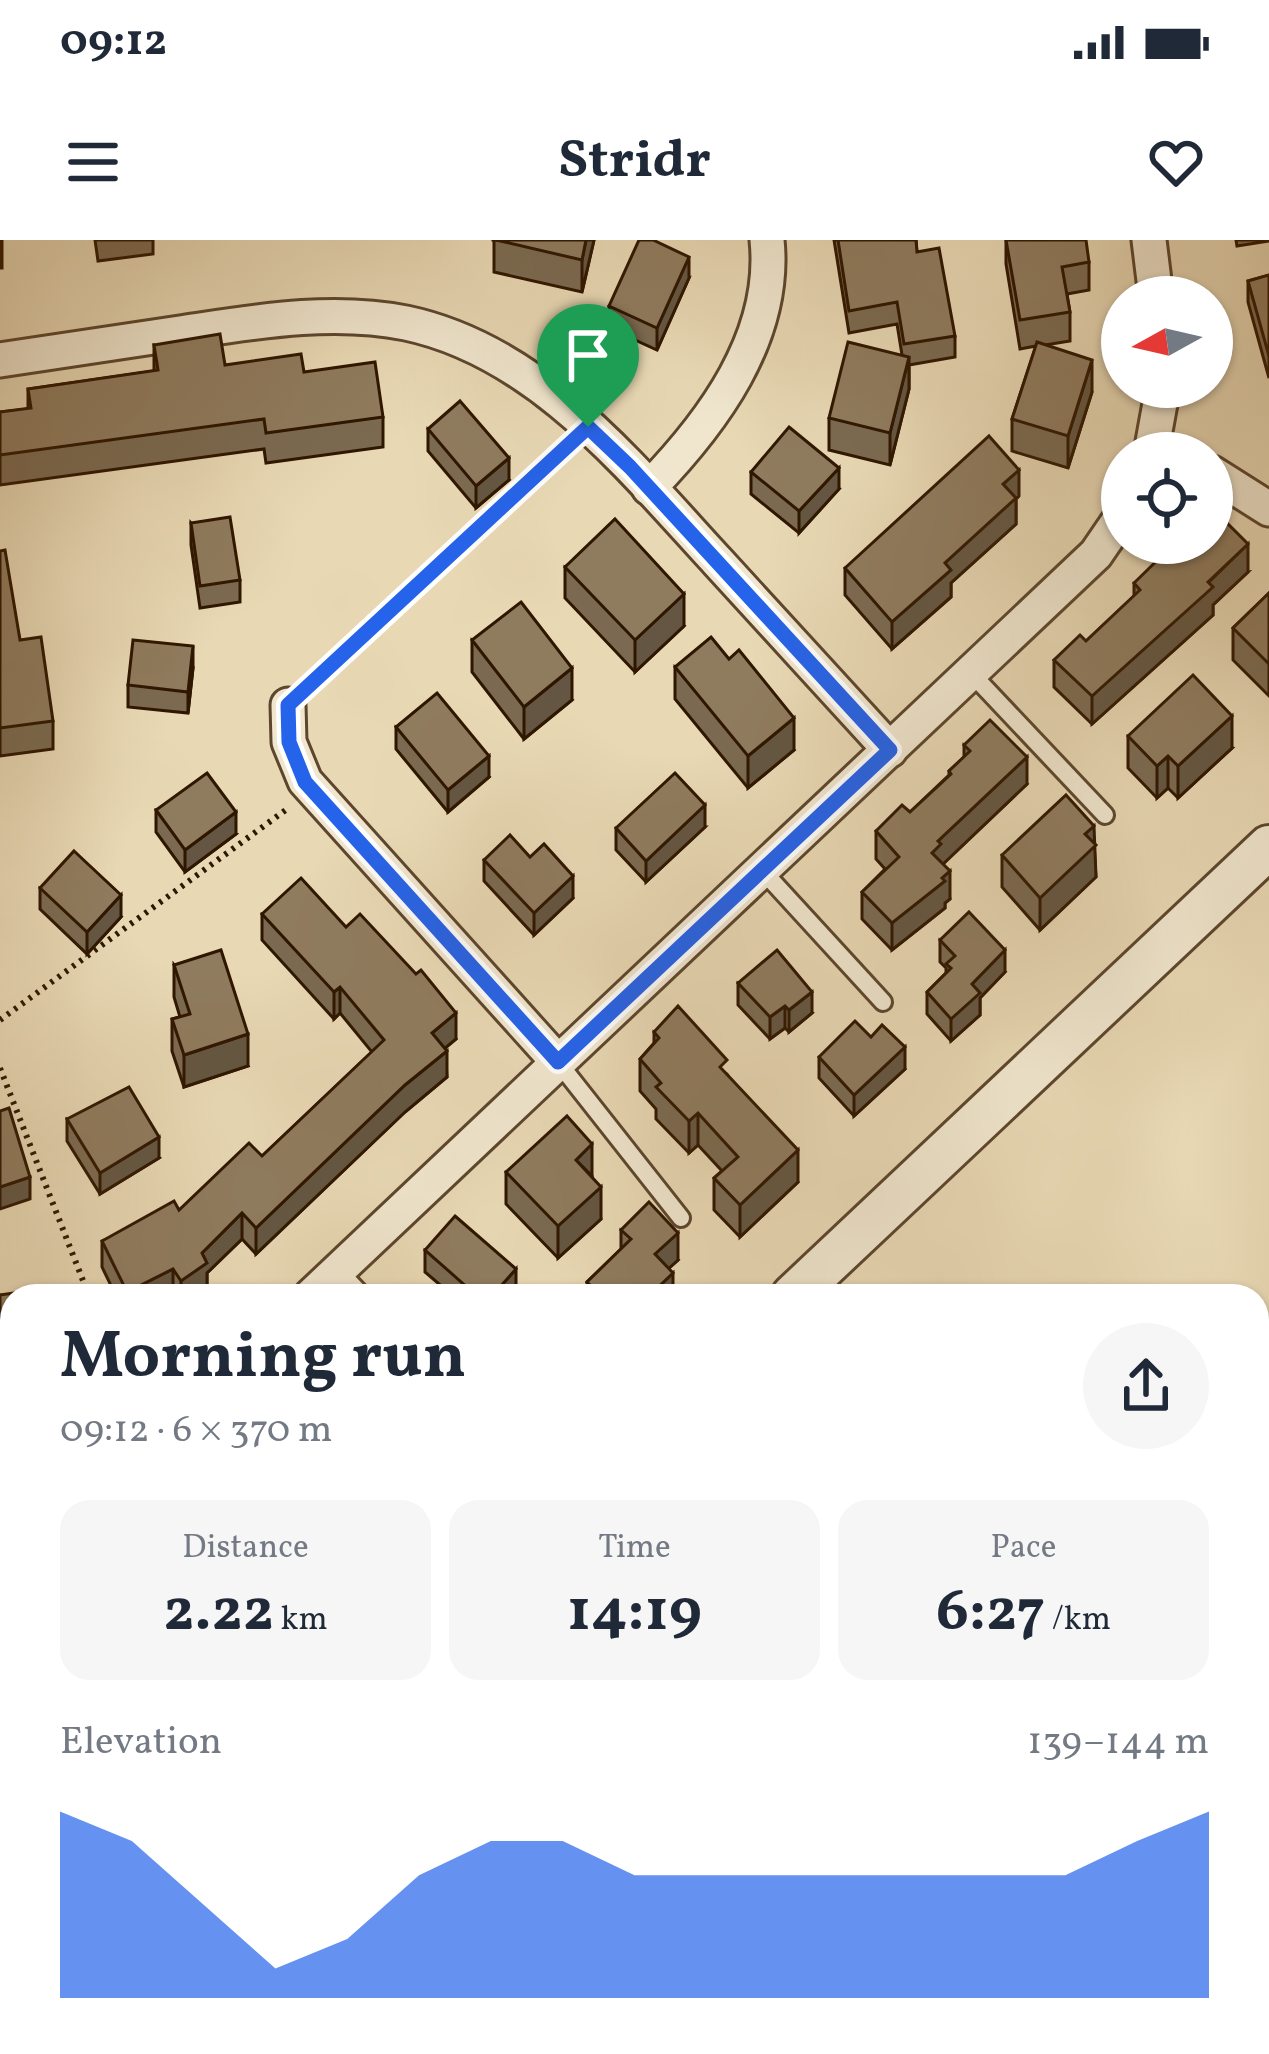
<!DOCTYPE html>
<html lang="en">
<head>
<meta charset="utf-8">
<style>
	:root { --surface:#fff; --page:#f6f6f7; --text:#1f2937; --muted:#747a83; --accent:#2563eb }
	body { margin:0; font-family:Vollkorn,serif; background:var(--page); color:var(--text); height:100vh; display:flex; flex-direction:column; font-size:45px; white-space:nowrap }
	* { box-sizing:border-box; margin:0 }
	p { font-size:39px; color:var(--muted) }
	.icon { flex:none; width:66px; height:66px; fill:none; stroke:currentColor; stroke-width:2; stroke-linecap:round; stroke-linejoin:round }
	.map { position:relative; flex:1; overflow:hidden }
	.sheet { position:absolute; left:0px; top:1044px; width:1269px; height:771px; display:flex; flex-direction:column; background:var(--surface); border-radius:36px 36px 0 0; box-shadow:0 3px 9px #0004 }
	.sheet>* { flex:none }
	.needle { width:78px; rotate:262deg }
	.buttons { position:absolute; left:1101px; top:36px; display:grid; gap:24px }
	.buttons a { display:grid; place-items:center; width:132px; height:132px; border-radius:50%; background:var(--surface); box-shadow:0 3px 9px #0004; font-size:60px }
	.pin { position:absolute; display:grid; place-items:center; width:102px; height:102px; color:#fff; margin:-123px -51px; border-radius:50% 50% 50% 0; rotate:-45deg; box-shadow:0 0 12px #0007 }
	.pin .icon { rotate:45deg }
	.round { display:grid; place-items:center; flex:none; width:126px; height:126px; border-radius:63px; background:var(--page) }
	.head { display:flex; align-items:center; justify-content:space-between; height:204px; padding:0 60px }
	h1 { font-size:66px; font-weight:700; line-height:90px }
	.metrics { display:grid; grid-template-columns:repeat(3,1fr); gap:18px; height:204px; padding:12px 60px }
	.metrics div { display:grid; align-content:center; border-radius:30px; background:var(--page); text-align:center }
	.metrics b { font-size:60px; font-weight:700 }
	.metrics small { font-size:33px; font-weight:400 }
	.metrics p { font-size:33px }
	.chart { height:336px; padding:24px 60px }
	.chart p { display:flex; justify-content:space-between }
	.chart svg { width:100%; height:216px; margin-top:12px; fill:var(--accent); opacity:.7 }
	.status { display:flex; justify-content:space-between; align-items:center; height:84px; padding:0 60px; background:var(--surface); direction:ltr }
	.status svg { height:33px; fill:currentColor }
	header { display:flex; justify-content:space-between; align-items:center; height:156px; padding:0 60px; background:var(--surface); font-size:54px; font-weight:700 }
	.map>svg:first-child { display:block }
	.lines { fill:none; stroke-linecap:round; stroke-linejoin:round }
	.service-casing { stroke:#5d462d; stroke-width:22 }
	.minor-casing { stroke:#5d462d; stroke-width:39 }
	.tertiary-casing { stroke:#5d462d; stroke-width:48 }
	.path { stroke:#2f1600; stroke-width:6; stroke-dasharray:3 6; stroke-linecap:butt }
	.service { stroke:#f0e6ce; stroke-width:16 }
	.minor { stroke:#f0e6ce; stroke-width:33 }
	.tertiary { stroke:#f0e6ce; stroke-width:42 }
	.wall { fill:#7b6a51; stroke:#2f1600; stroke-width:3 }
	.shaded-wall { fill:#645642; stroke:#2f1600; stroke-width:3 }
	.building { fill:#8f7b5e; stroke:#2f1600; stroke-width:3 }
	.route-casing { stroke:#fff; stroke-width:24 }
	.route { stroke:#2563eb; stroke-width:15 }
</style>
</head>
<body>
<div class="status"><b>09:12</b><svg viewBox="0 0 49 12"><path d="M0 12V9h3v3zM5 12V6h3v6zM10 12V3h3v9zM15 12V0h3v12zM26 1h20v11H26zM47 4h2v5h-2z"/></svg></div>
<header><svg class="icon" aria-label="menu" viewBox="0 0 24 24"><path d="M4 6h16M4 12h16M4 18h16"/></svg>Stridr<svg class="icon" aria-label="heart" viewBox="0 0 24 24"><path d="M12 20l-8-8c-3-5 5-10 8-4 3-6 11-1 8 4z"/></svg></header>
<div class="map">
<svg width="1269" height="1814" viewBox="0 0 1269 1814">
	<rect width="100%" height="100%" fill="#e8d8b4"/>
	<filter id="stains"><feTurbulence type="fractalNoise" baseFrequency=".00167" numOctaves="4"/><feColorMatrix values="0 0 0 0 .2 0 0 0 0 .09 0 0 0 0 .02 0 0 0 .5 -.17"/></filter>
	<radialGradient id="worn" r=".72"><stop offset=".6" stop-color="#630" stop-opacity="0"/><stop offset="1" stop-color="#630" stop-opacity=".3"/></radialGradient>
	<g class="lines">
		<defs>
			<g id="service">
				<path d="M971 433 1105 575"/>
				<path d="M761 629 883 762"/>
				<path d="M558 822 681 978"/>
				<path d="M338 1030 363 1056"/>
			</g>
			<g id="minor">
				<path d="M1149 0 1156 57"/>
				<path d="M0 120C60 111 120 102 180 93 254 82 331 68 406 83 539 111 631 228 718 322 775 385 833 447 890 510"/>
				<path d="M1151 213 1163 147"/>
				<path d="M1212 233 1269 269"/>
				<path d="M649 248C712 183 777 97 767 0"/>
				<path d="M288 465 289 502 305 541 558 822"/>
				<path d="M311 1056 1096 314 1122 276"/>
				<path d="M0 1206 12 1204"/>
				<path d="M0 1780 12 1777"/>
			</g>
			<g id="tertiary">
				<path d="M793 1056 1269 607"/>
				<path d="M0 1541 12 1539"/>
			</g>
		</defs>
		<use href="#service" class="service-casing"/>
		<use href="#minor" class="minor-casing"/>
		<use href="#tertiary" class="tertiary-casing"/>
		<g class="path">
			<path d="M309 446 568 206"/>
			<path d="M0 780 287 569"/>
			<path d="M0 828 89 1056"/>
		</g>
		<use href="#service" class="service"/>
		<use href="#minor" class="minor"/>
		<use href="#tertiary" class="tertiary"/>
	</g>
	<g class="wall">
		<rect x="0" y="0" width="2" height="28"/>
		<path d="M95 0H153V14L98 21Z"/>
		<path d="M492 0H594L582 52 494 32V1Z"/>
		<path d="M834 0H916L917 12 955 96V117L909 125V149L890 225 829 210V178L902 115 897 84 849 93Z"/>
		<path d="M1006 0 1089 22V50L1067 54 1070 72V101L1045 105 1092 152 1068 228 1012 211V179L1036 106 1020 109 1006 24Z"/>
		<path d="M1236 0H1269V1L1237 6Z"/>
		<path d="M1269 35V138L1248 62V41Z"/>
		<path d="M689 38 657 110 609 88V66Z"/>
		<path d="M154 105 225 125 304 132 383 177V207L266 223 264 209 0 245V172L28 169V149L154 131Z"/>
		<path d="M428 189 509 240 476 268 428 211Z"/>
		<path d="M751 232 839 249 799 293 751 254Z"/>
		<path d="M1019 256 1016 259V284L951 343V357L892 409 845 355V328Z"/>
		<path d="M191 283 240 340V362L200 368 191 305Z"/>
		<path d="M0 311 20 400 53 481V509L0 516Z"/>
		<path d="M565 327 684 386 635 432 565 358Z"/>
		<path d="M1248 332 1213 365V375L1092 484 1054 447V420L1086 401 1134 356V343Z"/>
		<path d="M1269 353V456L1233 420V388Z"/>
		<path d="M472 400 572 460 524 499 472 432Z"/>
		<path d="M675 427 794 510 748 548 675 459Z"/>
		<path d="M193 428 188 473 128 467V445Z"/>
		<path d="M396 487 489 537 448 572 396 509Z"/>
		<path d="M1128 496 1232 508 1178 558 1168 548 1157 558 1128 528Z"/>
		<path d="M964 505 1027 544 943 624 950 659 945 663V668L892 710 862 679V652L885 629 876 619V591L910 572 949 535V531L964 517Z"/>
		<path d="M156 570 236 594 185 632 156 592Z"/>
		<path d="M705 587 646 642 616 610V588Z"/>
		<path d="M1094 604 1096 637 1040 690 1002 647V615Z"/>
		<path d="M530 617 573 658 534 695 484 641V620Z"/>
		<path d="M40 648 121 677 87 714 40 669Z"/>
		<path d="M262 674 346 687 456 799 445 808 447 837 405 872 256 1014 242 999 207 1033V1049L198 1056H116L102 1027V1001L179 970 262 916 372 812 340 773 334 779 262 700Z"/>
		<path d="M940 700 1005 732 980 758V775L951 801 927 774V752L946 733V728L940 722Z"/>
		<path d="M174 725 248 826 184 847 172 811V779L180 777 174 757Z"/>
		<path d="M738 743 812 773 789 792 785 788 770 799 738 765Z"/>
		<path d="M654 792 727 834 798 942 740 997 714 970V938L722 931 698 905 689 913 656 879V869L640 851V819L654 803Z"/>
		<path d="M871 797 905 829 854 876 819 838V817Z"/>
		<path d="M67 879 159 918 100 954 67 901Z"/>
		<path d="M506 932 592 936 601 979 558 1018 506 964Z"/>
		<path d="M621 990 678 1020 669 1028 673 1056 587 1049V1042L621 1009Z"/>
		<path d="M425 1010 516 1051 511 1056H453L425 1032Z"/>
		<path d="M0 1055 12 1056V1140L0 1142Z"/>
		<path d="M0 1602 3 1628 12 1627V1700L0 1701Z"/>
	</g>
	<g class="shaded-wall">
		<path d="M586 0H594L582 52V20Z"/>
		<path d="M689 17V38L657 110V88Z"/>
		<path d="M909 117V149L890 225V193Z"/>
		<path d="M1092 120V152L1068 228V196Z"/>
		<path d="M509 218V240L476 268V246Z"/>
		<path d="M839 228V249L799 293V271Z"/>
		<path d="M1019 230V256L1016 259V284L951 343V357L892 409V382L1003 244Z"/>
		<path d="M1248 304V332L1213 365V375L1092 484V456Z"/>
		<path d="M684 354V386L635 432V400Z"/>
		<path d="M193 406V428L188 473V452Z"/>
		<path d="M572 428V460L524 499V467Z"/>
		<path d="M1232 476V508L1178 558V526Z"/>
		<path d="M794 478V510L748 548V516Z"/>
		<path d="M489 516V537L448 572V550Z"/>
		<path d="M1168 516V548L1157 558V526Z"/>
		<path d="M1027 517V544L941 626 932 613 938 601Z"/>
		<path d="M705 565V587L646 642V621Z"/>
		<path d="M236 572V594L185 632V610Z"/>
		<path d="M1094 586 1096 637 1040 690V658L1085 594Z"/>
		<path d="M950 631V659L945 663V668L892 710V683Z"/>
		<path d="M573 636V658L534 695V673Z"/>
		<path d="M121 655V677L87 714V692Z"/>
		<path d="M1005 710V732L980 758V775L951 801V779L972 744Z"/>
		<path d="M340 747V773L334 779V752Z"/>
		<path d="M812 752V773L789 792V770Z"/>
		<path d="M785 766V788L770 799V777Z"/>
		<path d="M456 773V799L432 819V793Z"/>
		<path d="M248 794V826L184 847V815Z"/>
		<path d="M905 807V829L854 876V855Z"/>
		<path d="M447 811V837L405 872 256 1014V988L405 845Z"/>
		<path d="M698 873V905L689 913V881Z"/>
		<path d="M159 897V918L100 954V933Z"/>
		<path d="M592 904V936L576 920Z"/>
		<path d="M798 910V942L740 997V965Z"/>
		<path d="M30 937V959L0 969V947Z"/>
		<path d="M601 947V979L558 1018V986Z"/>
		<path d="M242 973V999L207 1033V1049L198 1056H181V1041L202 1013Z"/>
		<path d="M678 993V1020L655 1041V1014Z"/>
		<path d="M173 1029V1055L127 1056V1052Z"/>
		<path d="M516 1029V1051L511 1056H492Z"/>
		<path d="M673 1033V1056H649Z"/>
	</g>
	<g class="building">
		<path d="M496 0H586L582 20Z"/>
		<path d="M639 0H653L689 17 657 88 609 66Z"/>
		<path d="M838 0H916L917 12 939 8 955 96 904 104 897 62 849 71Z"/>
		<path d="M1006 0H1086L1089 22 1062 27 1070 72 1020 80Z"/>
		<path d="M1269 35V116L1248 41Z"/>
		<path d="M220 94 225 125 301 114 304 132 375 122 383 177 266 193 264 179 0 215V172L31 168 28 149 158 130 154 105Z"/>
		<path d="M848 102 909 117 890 193 829 178Z"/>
		<path d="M1037 102 1092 120 1068 196 1012 179Z"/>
		<path d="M460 161 509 218 476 246 428 189Z"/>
		<path d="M789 187 839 228 799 271 751 232Z"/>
		<path d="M989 196 1019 230 1003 244 1016 258 945 323 951 330 892 382 845 328Z"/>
		<path d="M1212 268 1248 304 1208 342 1213 347 1092 456 1054 420 1080 395 1086 401 1140 350 1134 343 1175 303H1212Z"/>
		<path d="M230 277 240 340 200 346 191 283Z"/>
		<path d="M615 279 684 354 635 400 565 327Z"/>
		<path d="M5 310 20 400 41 397 53 481 0 488V311Z"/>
		<path d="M1269 353V424L1233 388Z"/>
		<path d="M521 362 572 428 524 467 472 400Z"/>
		<path d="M711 397 729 419 739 410 794 478 748 516 675 427Z"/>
		<path d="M133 400 193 406 188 452 128 445Z"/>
		<path d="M1193 435 1232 476 1178 526 1168 516 1157 526 1128 496Z"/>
		<path d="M437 453 489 516 448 550 396 487Z"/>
		<path d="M990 480 1027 517 938 601 941 604 932 613 950 631 942 638 945 641 892 683 862 652 899 617 876 591 902 565 910 572 951 534 949 531 970 511 964 505Z"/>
		<path d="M207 533 236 572 185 610 156 570Z"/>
		<path d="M675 533 705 565 646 621 616 588Z"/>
		<path d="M1066 555 1094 586 1085 594 1096 605 1040 658 1002 615Z"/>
		<path d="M510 595 530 617 544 604 573 636 534 673 484 620Z"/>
		<path d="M74 611 121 655 87 692 40 648Z"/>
		<path d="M301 638 346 687 360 674 416 734 421 730 456 773 432 793 447 811 405 845 256 988 242 973 202 1013 207 1023 181 1041 173 1029 127 1052 102 1001 174 961 179 970 249 903 262 916 384 800 340 747 334 752 262 674Z"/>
		<path d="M969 672 1005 710 972 744 980 753 951 779 927 752 951 728 946 724 955 716 940 700Z"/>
		<path d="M221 710 248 794 184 815 172 779 190 774 174 725Z"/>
		<path d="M777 710 812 752 789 770 785 766 770 777 738 743Z"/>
		<path d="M678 766 727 820 720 827 798 910 740 965 714 938 738 917 698 873 689 881 656 847 661 843 640 819 659 798 654 792Z"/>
		<path d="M855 781 871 797 882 785 905 807 854 855 819 817Z"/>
		<path d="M129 847 159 897 100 933 67 879Z"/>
		<path d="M9 868 30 937 0 947V871Z"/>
		<path d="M567 876 592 904 576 920 601 947 558 986 506 932Z"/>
		<path d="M649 962 678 993 655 1014 673 1033 649 1056H578L591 1046 587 1042 631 999 621 990Z"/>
		<path d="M455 976 516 1029 492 1056H477L425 1010Z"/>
		<path d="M61 1046 63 1056H12V1118L0 1120V1055Z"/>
		<path d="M0 1602 3 1628 12 1627V1678L0 1679Z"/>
		<path d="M100 1803H124L126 1814H29V1811Z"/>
		<path d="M295 1803H331L333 1814H296Z"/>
	</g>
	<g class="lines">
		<defs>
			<path id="route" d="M588 187 630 227 890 510 558 822 305 542 289 502 288 465Z"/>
		</defs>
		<use href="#route" class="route-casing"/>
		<use href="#route" class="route"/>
	</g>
	<rect width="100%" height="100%" filter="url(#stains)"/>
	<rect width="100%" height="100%" fill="url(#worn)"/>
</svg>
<div class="buttons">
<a><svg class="needle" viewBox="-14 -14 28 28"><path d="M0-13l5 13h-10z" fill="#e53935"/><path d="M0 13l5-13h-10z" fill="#747a83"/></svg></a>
<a><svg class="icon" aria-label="locate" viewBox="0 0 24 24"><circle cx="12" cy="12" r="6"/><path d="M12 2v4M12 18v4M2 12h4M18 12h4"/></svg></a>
</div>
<div class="pin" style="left:588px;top:187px;background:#1e9e55"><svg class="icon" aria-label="arrive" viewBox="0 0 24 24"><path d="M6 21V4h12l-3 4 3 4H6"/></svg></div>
<section class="sheet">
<div class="head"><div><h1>Morning run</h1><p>09:12 · 6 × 370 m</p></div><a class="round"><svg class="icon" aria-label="share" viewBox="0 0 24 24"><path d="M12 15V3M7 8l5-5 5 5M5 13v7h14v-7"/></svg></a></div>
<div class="metrics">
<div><p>Distance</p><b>2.22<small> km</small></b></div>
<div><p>Time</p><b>14:19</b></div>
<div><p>Pace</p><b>6:27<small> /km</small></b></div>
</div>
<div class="chart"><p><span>Elevation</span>139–144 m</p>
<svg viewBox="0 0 160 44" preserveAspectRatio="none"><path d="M0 44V6L10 12L20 25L30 38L40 32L50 19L60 12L70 12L80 19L90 19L100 19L110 19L120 19L130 19L140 19L150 12L160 6V44z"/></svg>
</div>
</section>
</div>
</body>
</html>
